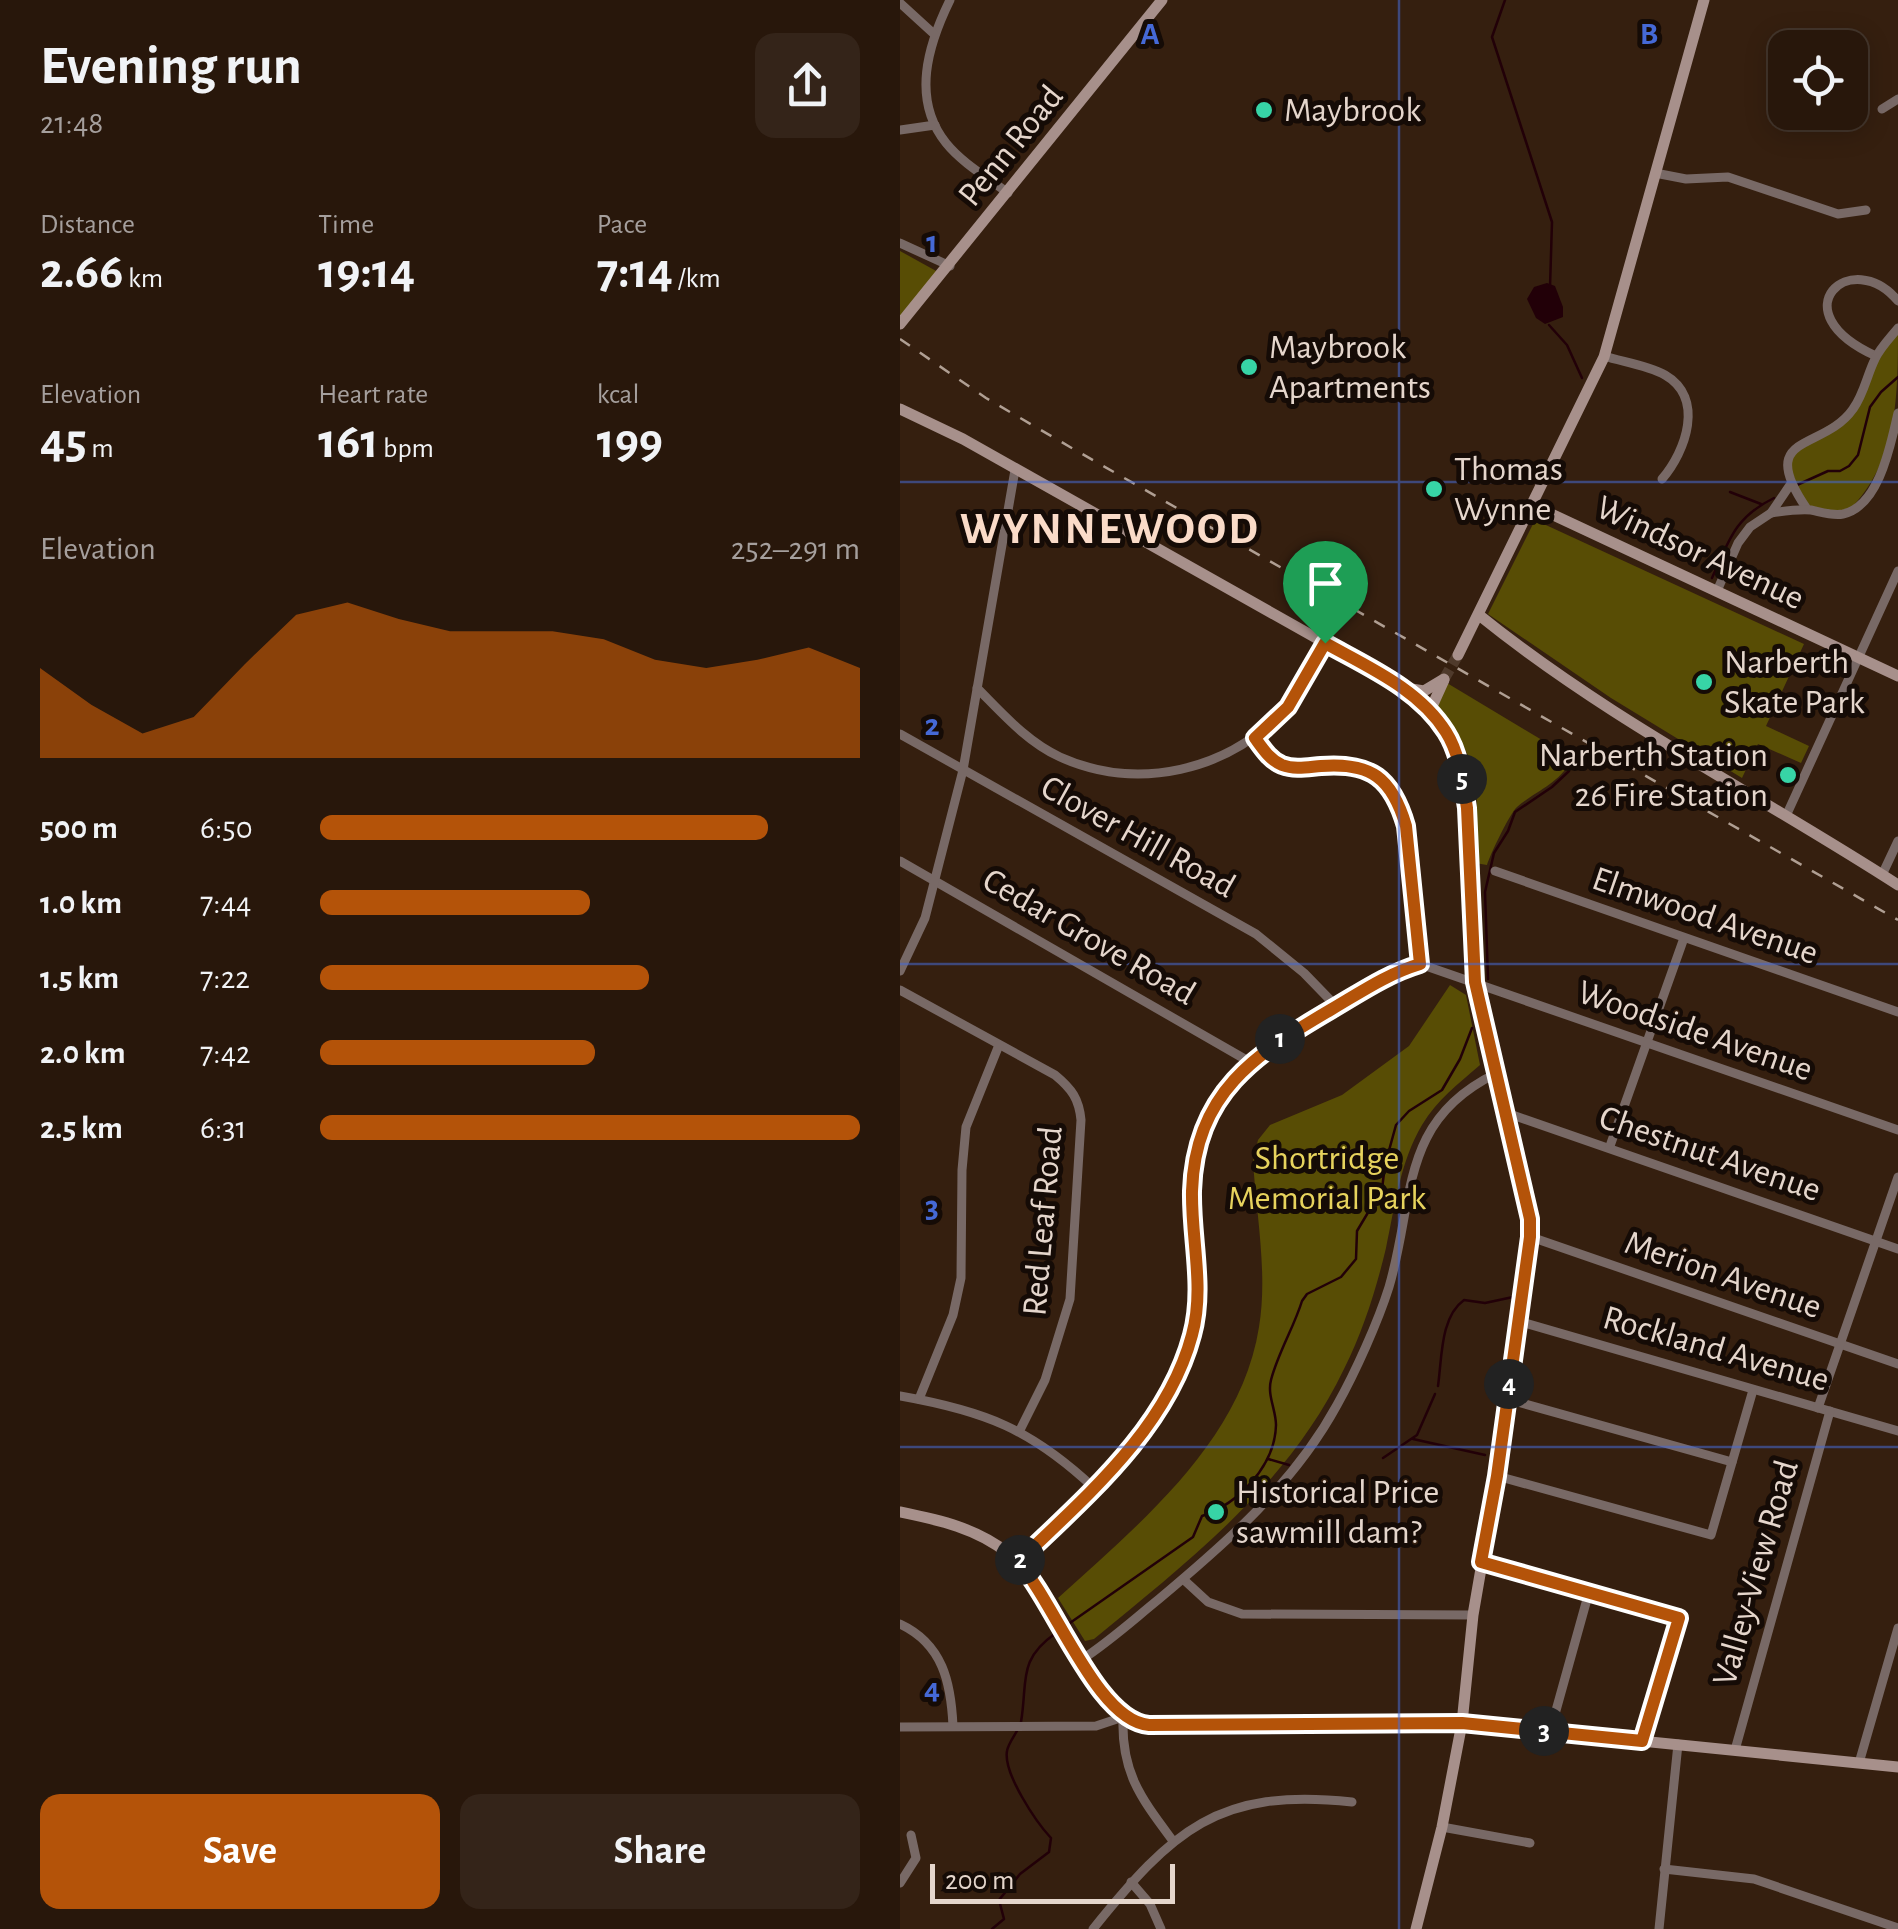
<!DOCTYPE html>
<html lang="en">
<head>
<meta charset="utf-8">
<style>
	:root { --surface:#28170b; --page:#342419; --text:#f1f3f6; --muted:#a59f9d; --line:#44362c; --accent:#b45309 }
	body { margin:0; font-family:"Alegreya Sans",sans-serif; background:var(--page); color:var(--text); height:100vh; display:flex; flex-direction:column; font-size:38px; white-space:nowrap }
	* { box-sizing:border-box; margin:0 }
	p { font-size:32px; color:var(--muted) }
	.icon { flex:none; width:55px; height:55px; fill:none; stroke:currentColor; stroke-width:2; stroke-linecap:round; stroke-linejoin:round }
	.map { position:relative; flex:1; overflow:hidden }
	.details { display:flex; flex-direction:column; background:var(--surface); width:900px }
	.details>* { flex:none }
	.tools { position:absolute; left:868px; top:30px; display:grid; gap:20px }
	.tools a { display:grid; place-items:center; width:100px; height:100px; border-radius:20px; background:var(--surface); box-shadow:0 5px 25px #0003,0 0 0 2px var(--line); font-size:50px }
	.scale { position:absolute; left:30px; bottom:25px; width:245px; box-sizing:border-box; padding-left:10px; border:5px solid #e5d6cc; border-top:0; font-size:28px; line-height:35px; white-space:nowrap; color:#e5d6cc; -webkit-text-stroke:8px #150b06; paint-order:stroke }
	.pin { position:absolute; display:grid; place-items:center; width:85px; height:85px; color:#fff; margin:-102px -42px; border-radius:50% 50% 50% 0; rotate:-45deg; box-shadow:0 0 10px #0007 }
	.pin .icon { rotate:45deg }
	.km { position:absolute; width:50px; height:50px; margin:-25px; border-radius:50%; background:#222; color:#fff; font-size:28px; line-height:50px; text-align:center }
	.round { display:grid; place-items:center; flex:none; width:105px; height:105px; border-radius:20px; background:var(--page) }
	.overview { display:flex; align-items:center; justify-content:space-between; height:170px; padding:0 40px }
	h1 { font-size:55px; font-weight:700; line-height:75px }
	.stats { display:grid; grid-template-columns:repeat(3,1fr); gap:15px; height:170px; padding:10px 40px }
	.stats div { display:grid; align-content:center }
	.stats b { font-size:50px; font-weight:700 }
	.stats small { font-size:28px; font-weight:400 }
	.stats p { font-size:28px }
	.chart { height:280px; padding:20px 40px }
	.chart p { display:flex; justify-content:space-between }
	.chart svg { width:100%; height:180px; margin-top:10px; fill:var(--accent); opacity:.7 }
	.primary-button { display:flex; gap:20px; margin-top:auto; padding:20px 40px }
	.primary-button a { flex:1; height:115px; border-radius:20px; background:var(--accent); color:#fff; font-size:40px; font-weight:700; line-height:115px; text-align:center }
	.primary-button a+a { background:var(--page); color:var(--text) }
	ul { padding:0 40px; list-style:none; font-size:32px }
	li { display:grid; grid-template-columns:160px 120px 1fr; align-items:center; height:75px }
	li i { height:25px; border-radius:12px; background:var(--accent) }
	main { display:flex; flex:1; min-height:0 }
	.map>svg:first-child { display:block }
	.green { fill:#584d05 }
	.water { fill:#220008 }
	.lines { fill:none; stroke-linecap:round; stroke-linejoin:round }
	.stream { stroke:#220008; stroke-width:2.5 }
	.secondary-tunnel { stroke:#4f3a2b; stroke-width:11; stroke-dasharray:11 5.5; stroke-linecap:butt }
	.street { stroke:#786966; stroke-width:9 }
	.secondary { stroke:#a7908b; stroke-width:11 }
	.rail { stroke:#b09f93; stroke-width:2.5; stroke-dasharray:12 12; stroke-linecap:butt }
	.route-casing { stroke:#fff; stroke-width:20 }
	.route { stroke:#b45309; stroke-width:12 }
	.grid { fill:none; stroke:#4569d6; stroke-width:2.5; stroke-opacity:0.55 }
	.poi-dot { fill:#37d4a6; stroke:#150b06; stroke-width:4 }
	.labels { text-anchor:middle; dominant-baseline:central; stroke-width:10; stroke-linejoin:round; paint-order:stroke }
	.poi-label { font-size:35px; fill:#e5d6cc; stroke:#150b06; text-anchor:start }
	.street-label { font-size:35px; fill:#e5d6cc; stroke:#150b06 }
	.park-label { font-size:35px; fill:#e7d35d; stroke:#150b06 }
	.district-label { font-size:45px; font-weight:bold; letter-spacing:2.5px; fill:#fadbc8; stroke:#150b06 }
	.grid-label { font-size:32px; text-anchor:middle; font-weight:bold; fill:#4569d6; stroke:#150b06; stroke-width:10; stroke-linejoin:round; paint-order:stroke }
</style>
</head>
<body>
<main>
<section class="details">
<div class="overview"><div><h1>Evening run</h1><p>21:48</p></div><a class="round"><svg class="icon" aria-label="share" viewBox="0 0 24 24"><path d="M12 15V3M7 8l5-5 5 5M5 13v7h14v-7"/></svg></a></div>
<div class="stats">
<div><p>Distance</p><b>2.66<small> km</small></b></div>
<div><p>Time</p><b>19:14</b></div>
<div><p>Pace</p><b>7:14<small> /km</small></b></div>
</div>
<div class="stats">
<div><p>Elevation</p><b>45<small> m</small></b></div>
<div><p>Heart rate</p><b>161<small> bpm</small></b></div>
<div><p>kcal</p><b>199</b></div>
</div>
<div class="chart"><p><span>Elevation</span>252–291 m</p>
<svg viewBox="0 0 160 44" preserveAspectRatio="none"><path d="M0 44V22L10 31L20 38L30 34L40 21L50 9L60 6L70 10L80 13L90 13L100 13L110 15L120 20L130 22L140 20L150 17L160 22V44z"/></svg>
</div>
<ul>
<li><b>500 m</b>6:50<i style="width:83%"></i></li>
<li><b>1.0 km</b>7:44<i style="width:50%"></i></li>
<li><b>1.5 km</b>7:22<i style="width:61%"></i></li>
<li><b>2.0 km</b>7:42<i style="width:51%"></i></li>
<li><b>2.5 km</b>6:31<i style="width:100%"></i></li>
</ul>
<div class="primary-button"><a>Save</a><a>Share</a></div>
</section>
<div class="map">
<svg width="998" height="1929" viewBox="0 0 998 1929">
	<rect width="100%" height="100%" fill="#351f0f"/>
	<g class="green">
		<path d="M0 251 38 272 0 316Z"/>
		<path d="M998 328C998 398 998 465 945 514L907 509 888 462 900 443 952 411 976 356Z"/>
		<path d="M635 520 904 644 866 726 909 746 901 763 858 744 842 778 711 698 588 614Z"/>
		<path d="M547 683 672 758C661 783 637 790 617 807 610 813 590 855 587 865L575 863C577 824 582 781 563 745 557 732 543 719 534 707Z"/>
		<path d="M550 985 566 995 580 1065C558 1084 537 1100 522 1125 500 1162 495 1206 486 1248 476 1290 463 1331 444 1369 389 1484 290 1560 194 1639L185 1641 158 1598C239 1524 341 1442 359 1327 368 1273 356 1214 353 1160L358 1140 370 1125 442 1095 509 1046Z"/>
	</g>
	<path class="water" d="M647 283 655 286 663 307V317L645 324 636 318 627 299 634 287Z"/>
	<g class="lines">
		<g class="stream">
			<path d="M605 0 592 37 652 222 650 287"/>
			<path d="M649 325 667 345 682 378"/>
			<path d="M897 485 928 471H940L949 466 958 455 970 407 981 392 998 377"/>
			<path d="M830 492 861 504"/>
			<path d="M812 578C829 540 835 517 874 498"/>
			<path d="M588 979 585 892 594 853 608 831 615 812 652 787 669 771"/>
			<path d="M538 1386C542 1359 540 1317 564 1300L585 1303 613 1297"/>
			<path d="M513 1439 585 1455"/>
			<path d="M483 1458 517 1435 535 1394"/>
			<path d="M368 1459 389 1465"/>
			<path d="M167 1625 293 1537 302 1516C338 1504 375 1466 376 1425 376 1410 367 1395 371 1380 378 1353 394 1327 402 1301L407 1294 441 1277 456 1259 457 1231 482 1189 485 1165 496 1125 509 1111 542 1090 560 1059 572 1028"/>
			<path d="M121 1722C128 1681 117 1660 156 1633"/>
			<path d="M92 1929 104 1919 99 1900 120 1874 149 1852 151 1838C136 1822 103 1773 107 1751 108 1744 115 1735 118 1729"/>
		</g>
		<path class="secondary-tunnel" d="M544 679 558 655"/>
		<g class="street">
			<path d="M50 0C28 45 11 99 46 143 62 163 88 178 108 193"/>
			<path d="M0 3 34 34"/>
			<path d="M982 109 998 99"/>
			<path d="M0 130 35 125"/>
			<path d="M755 173 786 179 828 177 938 214 966 210"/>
			<path d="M0 243 50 266"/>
			<path d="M704 356C723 362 747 365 765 375 805 398 786 451 762 479"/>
			<path d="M976 356C877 311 952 245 998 301"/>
			<path d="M907 509C854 432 923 452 953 409 964 394 967 375 975 359 980 348 990 338 998 328"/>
			<path d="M871 513C884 511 898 509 911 510 921 512 932 516 943 514 980 506 991 442 998 413"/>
			<path d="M817 591 838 543 850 527 871 513 890 485"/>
			<path d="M77 688C102 713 127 742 160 757 238 792 328 771 385 709 402 691 413 665 425 643"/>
			<path d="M0 734 356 934 404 973 436 1006"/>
			<path d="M355 738C363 749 370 760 382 765 395 770 408 767 421 766 471 762 492 778 506 826L520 964"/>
			<path d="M886 816 998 571"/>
			<path d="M0 861 350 1062"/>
			<path d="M595 871 998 1012"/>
			<path d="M982 875 998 841"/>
			<path d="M0 971 25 918 63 770 115 470"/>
			<path d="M0 990 155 1075C172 1089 179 1099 181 1120L170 1299 145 1380 120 1430"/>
			<path d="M604 1112 998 1249"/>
			<path d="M710 1146 784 938"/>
			<path d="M631 1237 998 1364"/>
			<path d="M618 1321 998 1431"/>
			<path d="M0 1396C85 1411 131 1429 194 1488"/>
			<path d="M19 1399 53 1315 61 1278 62 1170 66 1127 99 1045"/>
			<path d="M607 1399 832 1462"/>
			<path d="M918 1408 998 1177"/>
			<path d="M597 1476 811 1535 853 1390"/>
			<path d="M118 1562C185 1497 266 1430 292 1335 305 1288 291 1239 292 1191 296 1093 355 1054 432 1009 461 992 488 974 520 964L998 1130"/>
			<path d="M581 1563 779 1617 742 1741"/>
			<path d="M283 1579 308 1602 342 1614 573 1615"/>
			<path d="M0 1624C43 1644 51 1683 53 1726"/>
			<path d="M181 1660C209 1642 233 1620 259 1599 327 1542 394 1484 437 1405 455 1373 478 1322 489 1287 515 1199 499 1121 595 1074"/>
			<path d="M0 1727 196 1726 223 1717C221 1773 241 1798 273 1841"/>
			<path d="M650 1732 689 1592"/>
			<path d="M835 1750 930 1411"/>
			<path d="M959 1763 998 1628"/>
			<path d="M542 1827 630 1843"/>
			<path d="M764 1869 854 1879 998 1928"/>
			<path d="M231 1882 250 1904 261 1929"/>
			<path d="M0 1883 16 1858 11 1835"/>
			<path d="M193 1929C272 1831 318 1787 452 1802"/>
			<path d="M759 1929 778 1744"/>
		</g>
		<g class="secondary">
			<path d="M0 324 262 0"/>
			<path d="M0 409 63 439 505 688 546 731 563 780 567 808 575 982 630 1219 631 1237 597 1476 573 1615 562 1723 542 1827 516 1929"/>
			<path d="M632 505 998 676"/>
			<path d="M579 615C709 720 859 795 998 885"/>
			<path d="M558 655 704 357 804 0"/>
			<path d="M505 688 524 691 544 679"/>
			<path d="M529 713 544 680"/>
			<path d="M0 1512C39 1520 77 1528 109 1554 157 1593 187 1709 240 1725L562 1723 998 1767"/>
		</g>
		<path class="rail" d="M0 339 86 398 170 447 998 920"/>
	</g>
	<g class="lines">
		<defs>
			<path id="route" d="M425 643C468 667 519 689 546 732 560 754 563 783 567 808L575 982 630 1219V1237L597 1476 581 1562 779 1618 742 1741 562 1723 249 1725C197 1721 155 1602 118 1562 185 1497 267 1429 292 1335 305 1288 291 1239 292 1191 295 1093 355 1054 432 1009 461 992 487 974 520 964L506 826C492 778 471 762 421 766 408 767 395 770 382 765 370 760 363 749 355 738L388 707Z"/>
		</defs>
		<use href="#route" class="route-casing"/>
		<use href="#route" class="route"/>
	</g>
	<path class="grid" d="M499 0V1929M0 482H998M0 964H998M0 1447H998"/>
	<g class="poi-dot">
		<circle cx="364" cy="110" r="10"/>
		<circle cx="349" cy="367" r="10"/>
		<circle cx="534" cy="489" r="10"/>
		<circle cx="804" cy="682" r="10"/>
		<circle cx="888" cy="775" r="10"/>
		<circle cx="316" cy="1512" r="10"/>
	</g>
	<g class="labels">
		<g class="poi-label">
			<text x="384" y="110">Maybrook</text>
			<text x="369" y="347">Maybrook<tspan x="369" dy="40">Apartments</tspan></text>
			<text x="554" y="469">Thomas<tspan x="554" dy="40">Wynne</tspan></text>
			<text x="824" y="662">Narberth<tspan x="824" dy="40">Skate Park</tspan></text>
			<text x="868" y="755" text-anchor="end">Narberth Station<tspan x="868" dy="40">26 Fire Station</tspan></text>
			<text x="336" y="1492">Historical Price<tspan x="336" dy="40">sawmill dam?</tspan></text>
		</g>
		<g class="street-label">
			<text transform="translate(111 146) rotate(-51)">Penn Road</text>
			<text transform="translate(800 553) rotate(25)">Windsor Avenue</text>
			<text transform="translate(238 837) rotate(29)">Clover Hill Road</text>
			<text transform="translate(805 916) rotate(19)">Elmwood Avenue</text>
			<text transform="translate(189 937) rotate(30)">Cedar Grove Road</text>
			<text transform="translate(795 1031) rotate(19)">Woodside Avenue</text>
			<text transform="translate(810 1154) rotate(19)">Chestnut Avenue</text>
			<text transform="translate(143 1221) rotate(-85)">Red Leaf Road</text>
			<text transform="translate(823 1275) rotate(19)">Merion Avenue</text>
			<text transform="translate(816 1349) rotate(16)">Rockland Avenue</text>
			<text transform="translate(856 1573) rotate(-74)">Valley-View Road</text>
		</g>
		<g class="park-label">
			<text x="427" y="1158">Shortridge<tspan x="427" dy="40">Memorial Park</tspan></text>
		</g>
		<g class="district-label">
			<text x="210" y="529">WYNNEWOOD</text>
		</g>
	</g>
	<g class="grid-label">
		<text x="250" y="44">A</text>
		<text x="749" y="44">B</text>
		<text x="32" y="252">1</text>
		<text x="32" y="735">2</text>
		<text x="32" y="1217">3</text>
		<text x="32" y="1699">4</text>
	</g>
</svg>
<div class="tools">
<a><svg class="icon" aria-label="locate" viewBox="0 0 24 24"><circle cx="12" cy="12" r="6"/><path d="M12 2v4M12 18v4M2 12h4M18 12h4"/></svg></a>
</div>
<div class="scale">200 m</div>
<div class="pin" style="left:425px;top:643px;background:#1e9e55"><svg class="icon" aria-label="arrive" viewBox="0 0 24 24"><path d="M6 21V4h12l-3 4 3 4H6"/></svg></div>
<b class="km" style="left:380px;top:1039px">1</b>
<b class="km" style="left:120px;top:1560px">2</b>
<b class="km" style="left:644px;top:1731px">3</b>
<b class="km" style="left:609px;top:1384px">4</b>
<b class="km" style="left:562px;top:779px">5</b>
</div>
</main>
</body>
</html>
